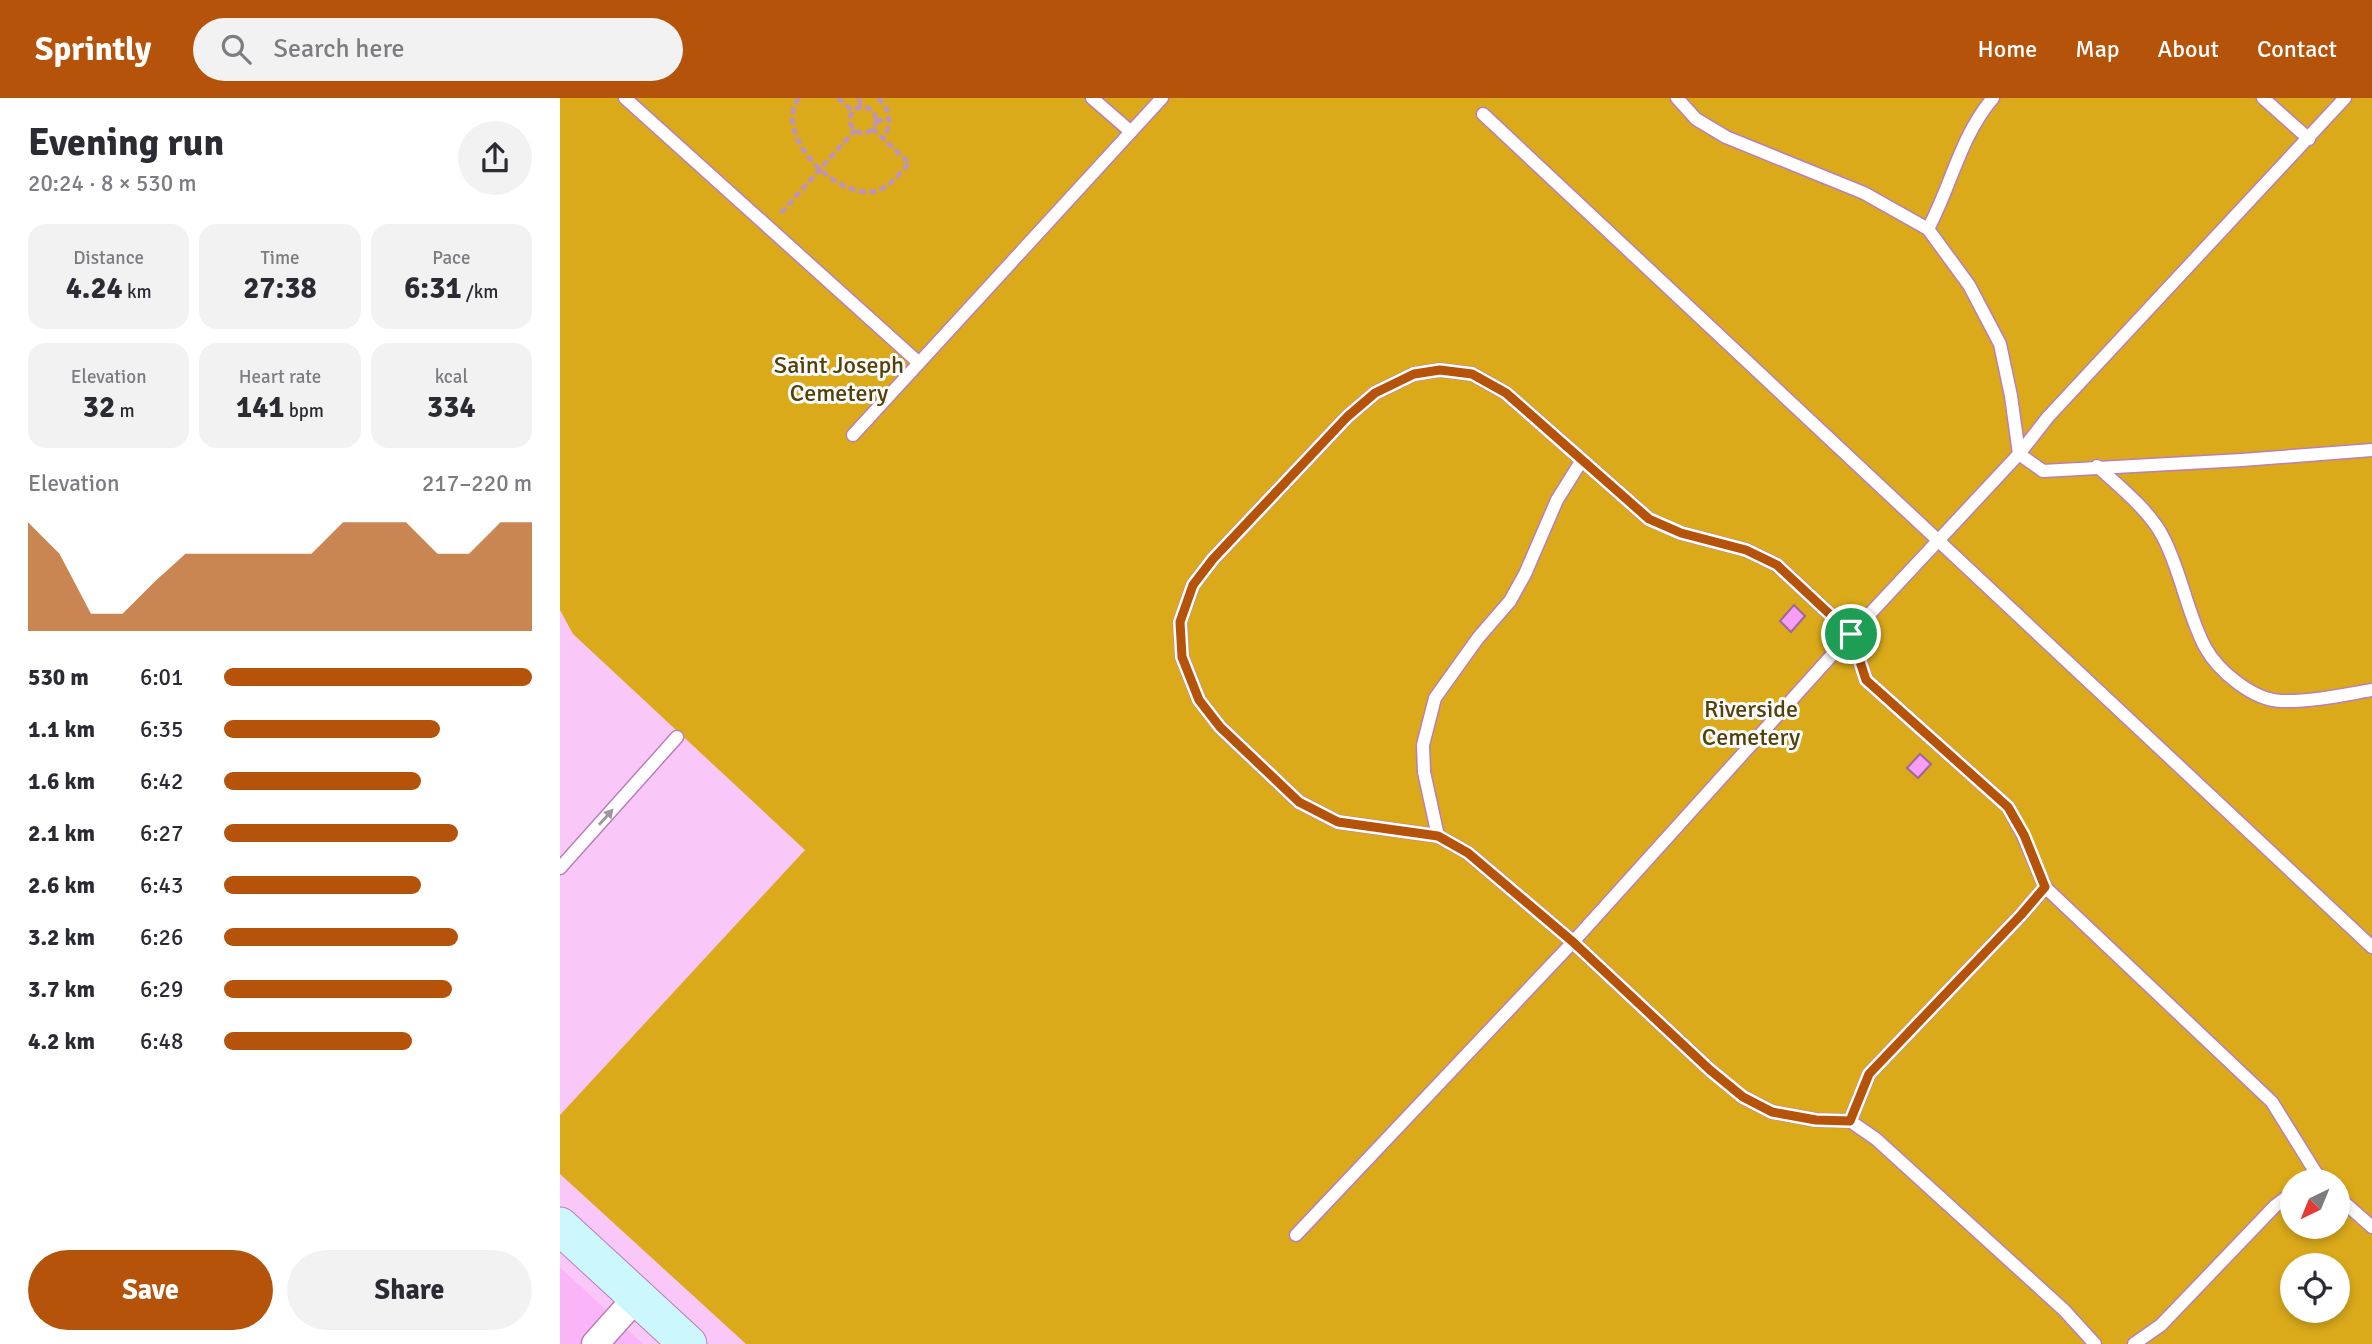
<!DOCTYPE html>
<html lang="en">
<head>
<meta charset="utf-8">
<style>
	:root { --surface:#fff; --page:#f2f2f3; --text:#2b2b33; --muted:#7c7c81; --accent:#b45309 }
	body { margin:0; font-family:Signika,sans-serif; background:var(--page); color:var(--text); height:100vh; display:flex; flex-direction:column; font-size:26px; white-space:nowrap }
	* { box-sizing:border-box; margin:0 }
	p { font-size:23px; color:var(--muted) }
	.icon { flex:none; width:38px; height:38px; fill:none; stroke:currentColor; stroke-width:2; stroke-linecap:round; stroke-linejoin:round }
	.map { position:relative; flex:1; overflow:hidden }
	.panel { display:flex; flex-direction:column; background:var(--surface); width:560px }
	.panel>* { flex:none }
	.needle { width:46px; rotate:223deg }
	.fabs { position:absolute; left:1720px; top:1071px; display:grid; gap:14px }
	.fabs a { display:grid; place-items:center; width:70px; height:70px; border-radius:50%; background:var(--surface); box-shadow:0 4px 10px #0003; font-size:35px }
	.pin { position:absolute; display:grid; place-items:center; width:60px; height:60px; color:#fff; margin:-30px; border:4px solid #fff; border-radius:50%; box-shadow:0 2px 7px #0007 }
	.round { display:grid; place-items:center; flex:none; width:74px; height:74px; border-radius:37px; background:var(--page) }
	.headline { display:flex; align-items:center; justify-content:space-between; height:119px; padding:0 28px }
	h1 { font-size:38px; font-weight:700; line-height:52px }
	.metrics { display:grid; grid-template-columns:repeat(3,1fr); gap:10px; height:119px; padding:7px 28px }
	.metrics div { display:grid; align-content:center; border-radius:18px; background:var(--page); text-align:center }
	.metrics b { font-size:30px; font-weight:700 }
	.metrics small { font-size:19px; font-weight:400 }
	.metrics p { font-size:19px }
	.chart { height:196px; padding:14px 28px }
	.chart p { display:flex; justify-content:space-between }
	.chart svg { width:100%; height:126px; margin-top:7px; fill:var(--accent); opacity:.7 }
	.action { display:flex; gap:14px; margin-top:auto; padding:14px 28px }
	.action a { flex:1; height:80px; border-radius:42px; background:var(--accent); color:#fff; font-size:28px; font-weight:700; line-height:80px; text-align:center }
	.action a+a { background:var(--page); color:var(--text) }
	ul { padding:0 28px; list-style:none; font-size:23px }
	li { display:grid; grid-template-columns:112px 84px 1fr; align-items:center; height:52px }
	li i { height:18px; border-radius:9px; background:var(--accent) }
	header { display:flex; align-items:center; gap:42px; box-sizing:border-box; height:98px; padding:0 35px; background:var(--accent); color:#fff }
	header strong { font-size:33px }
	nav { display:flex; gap:38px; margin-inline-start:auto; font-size:24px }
	.search { width:490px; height:63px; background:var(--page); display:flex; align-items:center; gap:18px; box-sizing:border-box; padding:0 24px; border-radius:38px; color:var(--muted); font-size:26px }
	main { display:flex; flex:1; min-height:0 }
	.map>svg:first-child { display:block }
	.built { fill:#fab5f9 }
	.green { fill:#daaa1b; fill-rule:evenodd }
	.building { fill:#f69df5; stroke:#9f659f; stroke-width:2 }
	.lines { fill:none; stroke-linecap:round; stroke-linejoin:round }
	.service-casing { stroke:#ba7eb9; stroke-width:15 }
	.minor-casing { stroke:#ba7eb9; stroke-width:29 }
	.secondary-casing { stroke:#ba7eb9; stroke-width:39 }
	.path { stroke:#be93bd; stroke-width:4.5; stroke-dasharray:7 3.5; stroke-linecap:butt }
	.service { stroke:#fff; stroke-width:12 }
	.minor { stroke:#fff; stroke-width:26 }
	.secondary { stroke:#ccf7fc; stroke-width:37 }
	.oneway { fill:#a094a0 }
	.route-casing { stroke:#fff; stroke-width:14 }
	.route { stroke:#b45309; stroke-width:9 }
	.labels { text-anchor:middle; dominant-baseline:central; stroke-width:6; stroke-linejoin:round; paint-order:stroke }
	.park-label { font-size:24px; fill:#534008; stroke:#fbfbfb }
</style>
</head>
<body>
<header>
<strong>Sprintly</strong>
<div class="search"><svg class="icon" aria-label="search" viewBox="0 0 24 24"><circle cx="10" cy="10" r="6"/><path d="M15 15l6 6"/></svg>Search here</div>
<nav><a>Home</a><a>Map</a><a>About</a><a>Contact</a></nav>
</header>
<main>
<section class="panel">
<div class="headline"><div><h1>Evening run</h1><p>20:24 · 8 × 530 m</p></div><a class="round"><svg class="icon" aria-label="share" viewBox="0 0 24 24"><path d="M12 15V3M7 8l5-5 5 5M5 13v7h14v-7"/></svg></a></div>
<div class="metrics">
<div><p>Distance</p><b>4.24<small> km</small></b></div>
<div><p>Time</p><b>27:38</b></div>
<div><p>Pace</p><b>6:31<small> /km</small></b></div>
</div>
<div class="metrics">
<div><p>Elevation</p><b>32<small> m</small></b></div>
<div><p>Heart rate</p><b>141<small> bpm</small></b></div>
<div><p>kcal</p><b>334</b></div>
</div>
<div class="chart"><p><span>Elevation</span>217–220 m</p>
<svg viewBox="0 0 160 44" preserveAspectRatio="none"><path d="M0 44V6L10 17L20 38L30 38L40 27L50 17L60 17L70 17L80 17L90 17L100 6L110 6L120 6L130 17L140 17L150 6L160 6V44z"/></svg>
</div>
<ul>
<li><b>530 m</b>6:01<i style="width:100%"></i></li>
<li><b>1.1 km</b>6:35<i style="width:70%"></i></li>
<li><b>1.6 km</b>6:42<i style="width:64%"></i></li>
<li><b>2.1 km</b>6:27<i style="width:76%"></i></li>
<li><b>2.6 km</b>6:43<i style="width:64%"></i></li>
<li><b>3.2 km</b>6:26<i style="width:76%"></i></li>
<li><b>3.7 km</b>6:29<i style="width:74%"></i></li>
<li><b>4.2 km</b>6:48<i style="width:61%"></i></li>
</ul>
<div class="action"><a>Save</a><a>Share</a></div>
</section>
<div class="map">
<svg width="1812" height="1246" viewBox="0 0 1812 1246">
	<rect width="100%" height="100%" fill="#fac7f9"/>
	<path class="built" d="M0 1170 5 1174 83 1246H0Z"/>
	<path class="green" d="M0 0H1812V1246H186L0 1076V1017L245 752 13 536 0 512ZM1732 1083H1778V1129H1732ZM1732 1167H1778V1213H1732Z"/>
	<g class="building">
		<path d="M1234 507 1245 518 1231 534 1220 523Z"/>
		<path d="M1360 656 1371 666 1358 680 1347 670Z"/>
	</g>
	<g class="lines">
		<defs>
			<g id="service">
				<path d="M65 0 358 264"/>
				<path d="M532 0 570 33"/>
				<path d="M1117 0 1136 21 1166 39 1304 95 1368 131 1409 187 1440 246 1451 298 1459 356 1483 373 1682 362 1812 352"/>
				<path d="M1703 0 1749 41"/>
				<path d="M923 16 1812 849"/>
				<path d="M1368 131C1391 88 1401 37 1433 0"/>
				<path d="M293 337 602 0"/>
				<path d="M1537 368C1558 387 1590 413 1603 439 1621 473 1627 515 1645 549 1658 573 1693 602 1721 603 1751 604 1783 597 1812 592"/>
				<path d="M878 738 864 674 863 647 875 600 918 540 950 503 965 476 997 402 1022 362"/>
				<path d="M0 770 117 639"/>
				<path d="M1290 1023 1309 976 1461 817 1485 789"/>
				<path d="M1778 1099 1812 1129"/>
				<path d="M736 1137 1013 844 1291 536 1459 356 1488 319 1785 0"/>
				<path d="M1535 1246 1504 1212 1316 1041 1290 1023 1256 1022 1212 1014 1183 999 1150 972 1013 844 908 755 878 738 778 724 739 704 660 629 639 602 622 559 620 524 633 487 653 461 787 319 815 295 854 276 880 272 912 276 946 295 1089 421 1121 435 1186 452 1217 467 1291 536 1306 582 1448 709 1463 737 1485 789 1712 1004 1761 1083"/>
				<path d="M1574 1246 1601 1227 1715 1108 1732 1095"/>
			</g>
			<path id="minor" d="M35 1246 77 1199"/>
			<path id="secondary" d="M0 1128 128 1246"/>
		</defs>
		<use href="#service" class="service-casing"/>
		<use href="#minor" class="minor-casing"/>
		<use href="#secondary" class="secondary-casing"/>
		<g class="path">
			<path d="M239 0C211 36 278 103 316 93 330 89 340 75 349 65L313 31"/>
			<path d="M278 0 294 14"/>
			<path d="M299 0 301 10"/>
			<path d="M318 0C331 12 332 26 323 40"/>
			<circle cx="303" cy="22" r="13"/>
			<path d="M316 23 330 21"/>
			<path d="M221 115 295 32"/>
		</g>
		<use href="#service" class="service"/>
		<use href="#minor" class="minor"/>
		<use href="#secondary" class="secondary"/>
	</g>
	<defs><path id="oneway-solid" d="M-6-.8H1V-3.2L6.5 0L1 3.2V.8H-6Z" transform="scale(1.75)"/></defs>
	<use class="oneway" href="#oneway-solid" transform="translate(46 719) rotate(-48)"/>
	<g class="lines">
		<defs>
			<path id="route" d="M880 272 912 276 946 295 1089 421 1121 435 1186 452 1217 467 1291 536 1306 582 1448 709 1464 737 1485 789 1461 817 1309 976 1290 1023 1256 1022 1212 1014 1183 999 1150 972 1013 844 908 755 878 738 778 724 739 704 660 629 639 602 622 559 620 524 633 487 653 461 787 319 815 295 854 276Z"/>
		</defs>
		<use href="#route" class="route-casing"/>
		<use href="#route" class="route"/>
	</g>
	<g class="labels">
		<g class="park-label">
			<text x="279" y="267">Saint Joseph<tspan x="279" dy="28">Cemetery</tspan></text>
			<text x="1191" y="611">Riverside<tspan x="1191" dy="28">Cemetery</tspan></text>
		</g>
	</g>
</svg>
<div class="fabs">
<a><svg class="needle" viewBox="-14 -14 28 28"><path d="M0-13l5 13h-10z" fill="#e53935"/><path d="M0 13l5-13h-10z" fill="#7c7c81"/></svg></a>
<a><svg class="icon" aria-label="locate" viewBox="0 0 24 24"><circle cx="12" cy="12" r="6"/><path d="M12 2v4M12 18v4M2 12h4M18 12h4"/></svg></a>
</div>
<div class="pin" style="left:1291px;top:536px;background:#1e9e55"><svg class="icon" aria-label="arrive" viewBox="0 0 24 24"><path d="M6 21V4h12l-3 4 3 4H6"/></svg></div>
</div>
</main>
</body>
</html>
